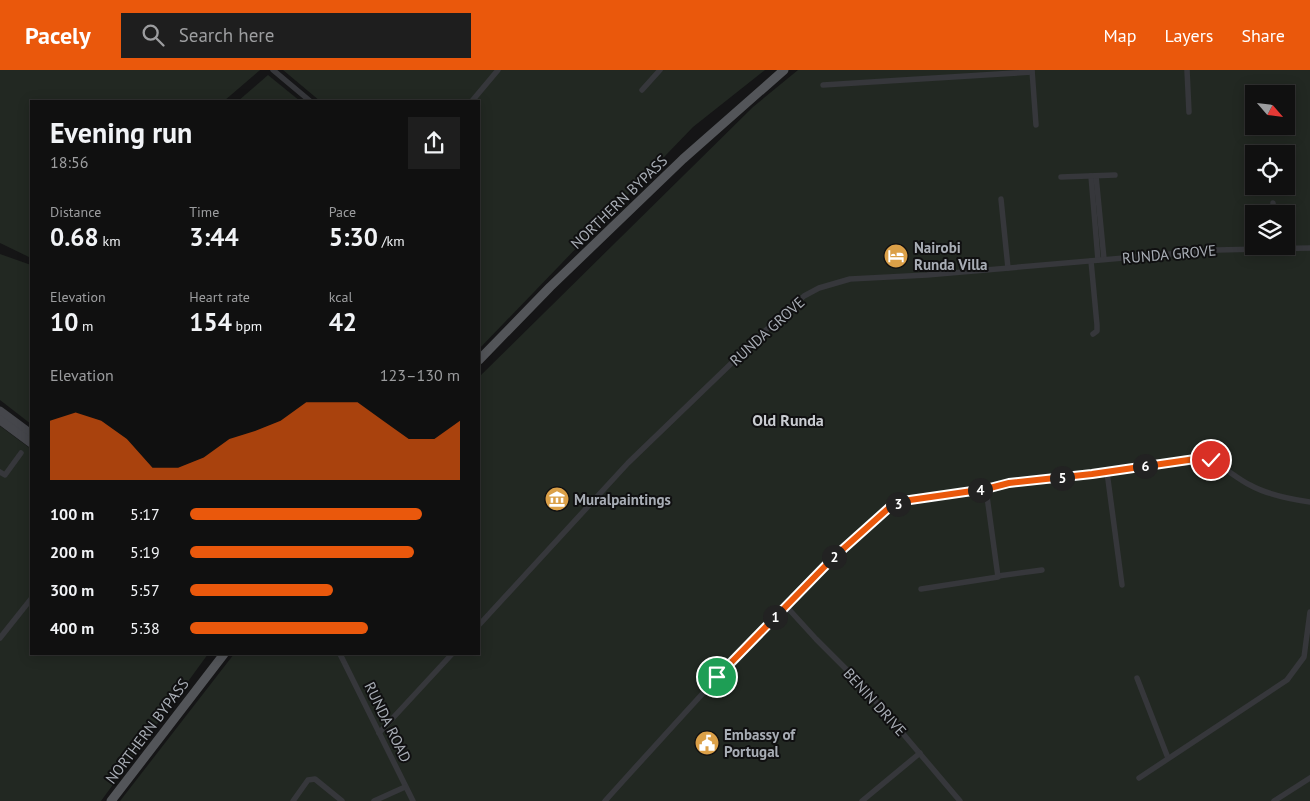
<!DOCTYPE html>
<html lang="en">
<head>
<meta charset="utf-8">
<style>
	:root { --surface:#101010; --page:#1e1e1e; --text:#f1f3f6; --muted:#9c9d9f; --line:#303030; --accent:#ea580c }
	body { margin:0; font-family:"PT Sans",sans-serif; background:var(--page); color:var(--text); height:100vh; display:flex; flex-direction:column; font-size:19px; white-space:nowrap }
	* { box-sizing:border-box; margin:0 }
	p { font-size:16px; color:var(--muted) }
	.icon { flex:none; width:28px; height:28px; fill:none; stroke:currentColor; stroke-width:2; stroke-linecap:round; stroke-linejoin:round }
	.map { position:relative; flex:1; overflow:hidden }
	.sheet { position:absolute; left:30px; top:30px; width:450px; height:555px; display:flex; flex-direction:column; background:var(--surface); border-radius:0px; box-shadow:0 2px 12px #0003,0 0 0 1px var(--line) }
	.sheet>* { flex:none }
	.needle { width:32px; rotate:118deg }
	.tools { position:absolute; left:1245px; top:15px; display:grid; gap:10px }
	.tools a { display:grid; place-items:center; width:50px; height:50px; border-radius:0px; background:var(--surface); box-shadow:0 2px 12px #0003,0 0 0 1px var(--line); font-size:25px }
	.pin { position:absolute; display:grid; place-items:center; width:42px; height:42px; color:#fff; margin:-21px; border:2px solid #fff; border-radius:50%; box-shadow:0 1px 5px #0007 }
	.km { position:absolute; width:25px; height:25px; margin:-12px; border-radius:50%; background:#222; color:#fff; font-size:14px; line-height:25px; text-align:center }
	.round { display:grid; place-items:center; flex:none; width:52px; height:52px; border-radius:0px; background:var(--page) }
	.head { display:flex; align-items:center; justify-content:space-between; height:85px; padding:0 20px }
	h1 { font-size:28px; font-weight:700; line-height:38px }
	.stats { display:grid; grid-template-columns:repeat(3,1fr); gap:8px; height:85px; padding:5px 20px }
	.stats div { display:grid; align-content:center }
	.stats b { font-size:25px; font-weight:700 }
	.stats small { font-size:14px; font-weight:400 }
	.stats p { font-size:14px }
	.chart { height:140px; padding:10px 20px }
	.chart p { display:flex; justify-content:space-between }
	.chart svg { width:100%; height:90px; margin-top:5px; fill:var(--accent); opacity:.7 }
	ul { padding:0 20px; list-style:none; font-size:16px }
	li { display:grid; grid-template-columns:80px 60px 1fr; align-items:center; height:38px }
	li i { height:12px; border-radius:6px; background:var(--accent) }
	header { display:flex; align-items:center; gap:30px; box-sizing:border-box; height:70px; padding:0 25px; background:var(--accent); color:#fff }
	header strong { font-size:24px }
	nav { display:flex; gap:28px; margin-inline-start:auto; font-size:18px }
	.search { width:350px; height:45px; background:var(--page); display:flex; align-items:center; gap:12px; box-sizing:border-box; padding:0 18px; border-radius:0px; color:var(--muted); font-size:19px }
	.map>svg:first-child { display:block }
	.green { fill:#222822; fill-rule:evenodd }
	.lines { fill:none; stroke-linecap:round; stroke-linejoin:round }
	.street { stroke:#36373b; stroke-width:5.5 }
	.secondary { stroke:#45464b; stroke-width:9 }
	.primary { stroke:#535559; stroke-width:9 }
	.route-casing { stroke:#fff; stroke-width:10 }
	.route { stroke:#ea580c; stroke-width:6 }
	.labels { text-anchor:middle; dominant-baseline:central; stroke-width:4; stroke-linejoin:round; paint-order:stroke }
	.street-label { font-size:15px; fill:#a8adb5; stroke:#101011 }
	.poi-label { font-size:15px; font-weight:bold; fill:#a8adb5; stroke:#101011; text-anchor:start }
	.neighbourhood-label { font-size:16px; font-weight:bold; fill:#c9ccd1; stroke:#101011 }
</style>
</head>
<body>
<header>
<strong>Pacely</strong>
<div class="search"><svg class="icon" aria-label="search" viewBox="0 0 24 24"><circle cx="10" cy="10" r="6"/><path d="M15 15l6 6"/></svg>Search here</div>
<nav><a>Map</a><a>Layers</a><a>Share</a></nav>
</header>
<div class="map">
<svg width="1310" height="731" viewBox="0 0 1310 731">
	<rect width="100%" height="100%" fill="#151516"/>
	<g class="green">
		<path d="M0 0H260L224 31H31V188L0 173Z"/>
		<path d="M283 0H765L693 57 479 279V31H320Z"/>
		<path d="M798 0H1310V731H120L234 584H479V307L753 37ZM1254 24H1286V56H1254ZM1254 84H1286V116H1254ZM1254 144H1286V176H1254Z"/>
		<path d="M268 5 300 31H238Z"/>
		<path d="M0 184 31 195V354L0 330Z"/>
		<path d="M0 356 31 379V584H208L101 731H0Z"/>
	</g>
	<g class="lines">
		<g class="street">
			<path d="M273 0 310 31"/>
			<path d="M1032 0 1036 55"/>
			<path d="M1187 0 1189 42"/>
			<path d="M823 15 1032 2"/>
			<path d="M642 20 660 0"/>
			<path d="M472 31 498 0"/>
			<path d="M1091 106 1098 190"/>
			<path d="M1096 106 1104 189"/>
			<path d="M1061 107 1115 105"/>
			<path d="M1001 129 1008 198"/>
			<path d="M1273 133 1274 144"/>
			<path d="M1091 191 1097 255V261L1093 264"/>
			<path d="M0 402 5 405 21 383"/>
			<path d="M1107 402 1122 515"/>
			<path d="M998 506 1042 500"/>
			<path d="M921 519 998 507 986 419"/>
			<path d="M785 535 816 569 860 613 960 731"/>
			<path d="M479 555 628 393 766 260 804 226 819 218 850 209 927 205 1217 180 1310 178"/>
			<path d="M0 568 31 529"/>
			<path d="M340 584 413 731"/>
			<path d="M1137 608 1168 688"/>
			<path d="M379 663 452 584"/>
			<path d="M1139 708 1287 610 1304 587 1310 542"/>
			<path d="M293 731 308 710 315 709 342 731"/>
			<path d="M374 731 405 717"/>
			<path d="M605 731C672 657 738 583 809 512 826 495 843 479 861 463 875 451 887 438 903 431L986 419 1009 413 1085 405 1202 388C1220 392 1234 407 1250 415 1268 425 1289 429 1310 432"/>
			<path d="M862 731 920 683"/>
			<path d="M1274 731 1310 708"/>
		</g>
		<g class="secondary">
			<path d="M0 341 31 364"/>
			<path d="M0 350 31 373"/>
		</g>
		<g class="primary">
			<path d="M479 290 550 217 683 89 784 0"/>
			<path d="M111 731 224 584"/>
		</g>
	</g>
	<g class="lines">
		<defs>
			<path id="route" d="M717 607 833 488 891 436 903 431 986 419 1009 413 1092 404 1202 388 1211 390"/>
		</defs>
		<use href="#route" class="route-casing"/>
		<use href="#route" class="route"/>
	</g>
	<defs>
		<symbol id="hotel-disc" viewBox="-11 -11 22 22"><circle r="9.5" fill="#dba048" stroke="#101011"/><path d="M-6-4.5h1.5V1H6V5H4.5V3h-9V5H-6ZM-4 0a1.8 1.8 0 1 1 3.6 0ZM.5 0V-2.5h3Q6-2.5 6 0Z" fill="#fff"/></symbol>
		<symbol id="museum-disc" viewBox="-11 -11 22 22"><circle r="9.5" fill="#dba048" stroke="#101011"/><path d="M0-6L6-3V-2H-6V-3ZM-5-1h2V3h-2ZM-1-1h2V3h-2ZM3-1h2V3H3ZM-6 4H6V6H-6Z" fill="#fff"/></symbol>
		<symbol id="civic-disc" viewBox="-11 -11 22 22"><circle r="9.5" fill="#dba048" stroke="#101011"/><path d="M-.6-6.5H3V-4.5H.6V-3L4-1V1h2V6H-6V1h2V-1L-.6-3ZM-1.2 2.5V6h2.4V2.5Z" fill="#fff"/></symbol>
	</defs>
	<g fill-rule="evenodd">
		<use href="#hotel-disc" x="882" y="172" width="28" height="28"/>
		<use href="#museum-disc" x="543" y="415" width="28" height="28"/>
		<use href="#civic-disc" x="693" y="659" width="28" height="28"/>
	</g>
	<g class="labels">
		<g class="street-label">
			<text transform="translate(619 132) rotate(-44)">NORTHERN BYPASS</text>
			<text transform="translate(1169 184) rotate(-5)">RUNDA GROVE</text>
			<text transform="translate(767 261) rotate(-42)">RUNDA GROVE</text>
			<text transform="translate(875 632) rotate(48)">BENIN DRIVE</text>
			<text transform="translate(388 652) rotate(64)">RUNDA ROAD</text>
			<text transform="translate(147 661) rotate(-53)">NORTHERN BYPASS</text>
		</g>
		<g class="poi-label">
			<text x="914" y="177">Nairobi<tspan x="914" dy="17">Runda Villa</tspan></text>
			<text x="574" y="429">Muralpaintings</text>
			<text x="724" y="664">Embassy of<tspan x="724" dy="17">Portugal</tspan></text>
		</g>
		<g class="neighbourhood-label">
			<text x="788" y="350">Old Runda</text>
		</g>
	</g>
</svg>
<div class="tools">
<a><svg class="needle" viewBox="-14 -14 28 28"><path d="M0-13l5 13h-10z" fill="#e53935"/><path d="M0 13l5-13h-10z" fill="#9c9d9f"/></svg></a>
<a><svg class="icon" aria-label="locate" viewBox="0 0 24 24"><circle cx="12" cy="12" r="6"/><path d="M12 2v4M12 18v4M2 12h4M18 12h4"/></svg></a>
<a><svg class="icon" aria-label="layers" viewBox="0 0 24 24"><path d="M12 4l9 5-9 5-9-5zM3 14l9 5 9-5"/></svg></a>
</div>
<div class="pin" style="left:717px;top:607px;background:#1e9e55"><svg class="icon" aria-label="arrive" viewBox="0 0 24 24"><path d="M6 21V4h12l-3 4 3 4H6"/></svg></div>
<div class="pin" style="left:1211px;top:390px;background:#d93025"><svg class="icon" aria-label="check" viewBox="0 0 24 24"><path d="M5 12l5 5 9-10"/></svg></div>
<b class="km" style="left:775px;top:547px">1</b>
<b class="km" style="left:834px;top:487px">2</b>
<b class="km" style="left:898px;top:434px">3</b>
<b class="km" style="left:980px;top:420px">4</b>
<b class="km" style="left:1062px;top:408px">5</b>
<b class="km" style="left:1145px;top:396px">6</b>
<section class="sheet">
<div class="head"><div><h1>Evening run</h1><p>18:56</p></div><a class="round"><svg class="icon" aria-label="share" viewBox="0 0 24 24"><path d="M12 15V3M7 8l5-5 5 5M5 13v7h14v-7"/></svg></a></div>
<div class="stats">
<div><p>Distance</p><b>0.68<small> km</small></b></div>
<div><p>Time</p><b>3:44</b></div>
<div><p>Pace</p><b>5:30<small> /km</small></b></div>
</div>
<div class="stats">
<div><p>Elevation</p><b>10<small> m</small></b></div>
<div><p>Heart rate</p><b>154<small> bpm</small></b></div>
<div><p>kcal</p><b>42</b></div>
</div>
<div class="chart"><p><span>Elevation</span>123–130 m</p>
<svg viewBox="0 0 160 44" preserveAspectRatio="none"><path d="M0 44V15L10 11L20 15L30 24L40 38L50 38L60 33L70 24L80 20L90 15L100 6L110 6L120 6L130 15L140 24L150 24L160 15V44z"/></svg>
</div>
<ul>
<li><b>100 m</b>5:17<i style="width:86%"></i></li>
<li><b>200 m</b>5:19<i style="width:83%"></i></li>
<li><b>300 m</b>5:57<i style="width:53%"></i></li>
<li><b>400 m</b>5:38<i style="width:66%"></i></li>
</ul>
</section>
</div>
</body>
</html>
